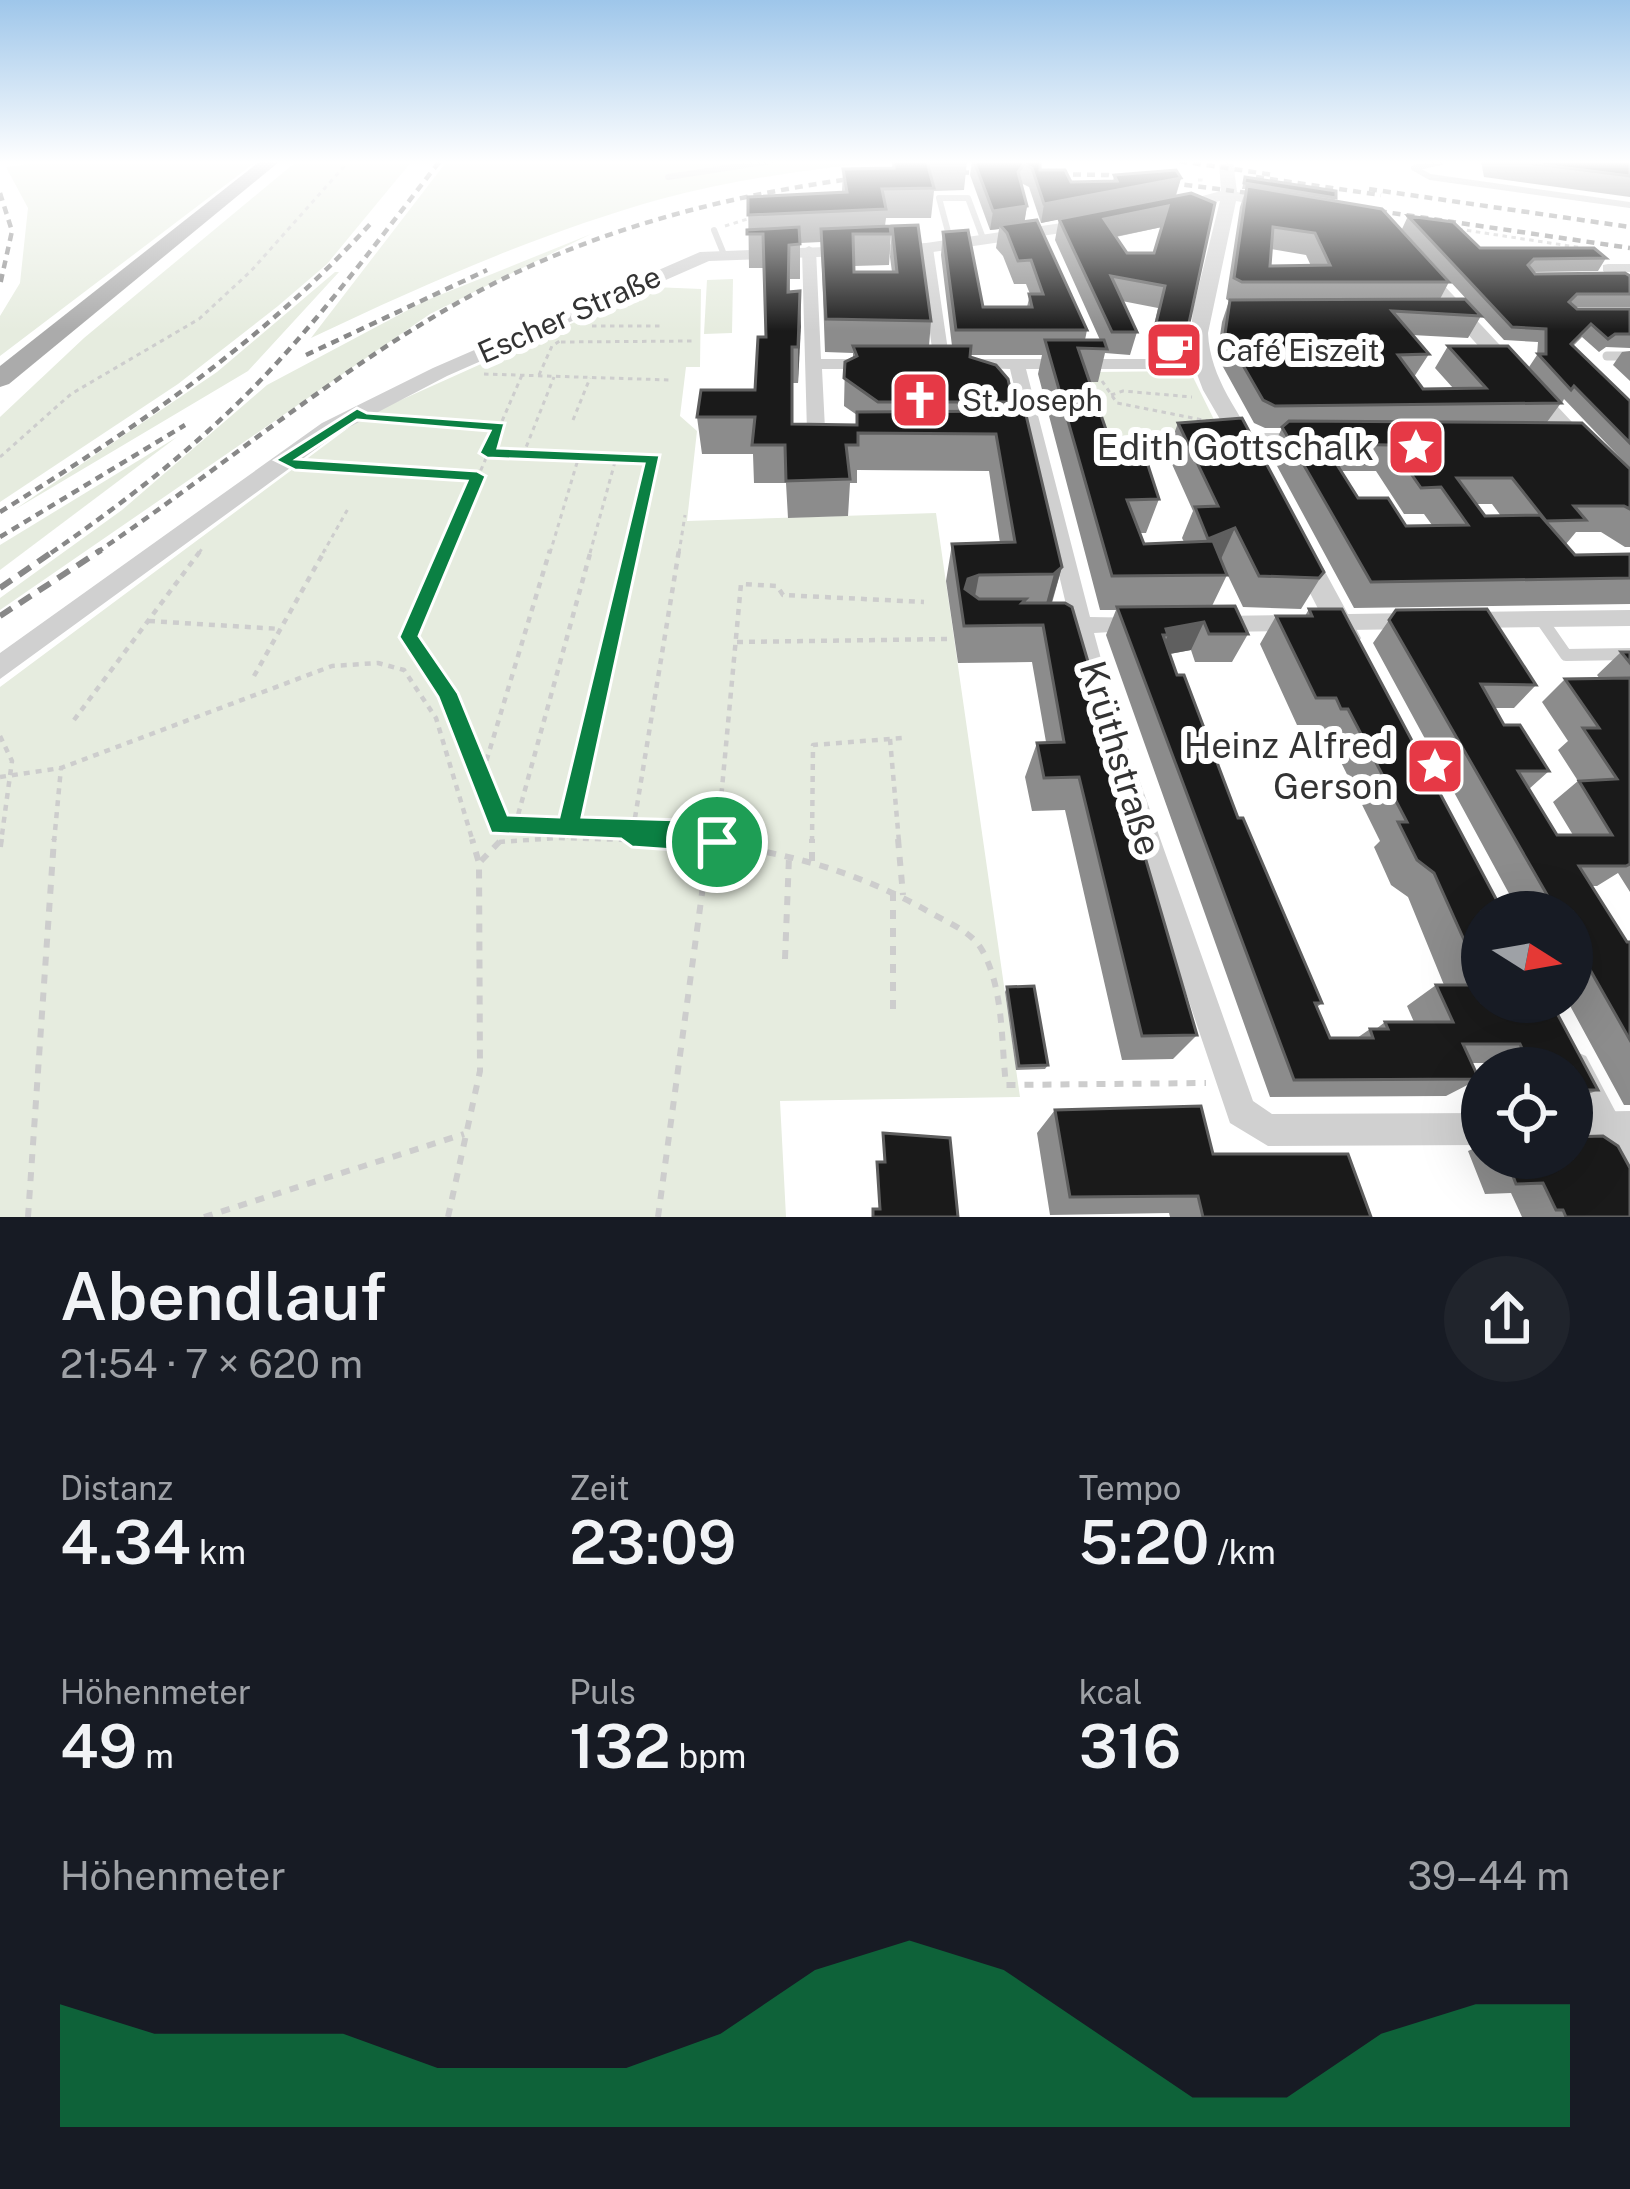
<!DOCTYPE html>
<html lang="de">
<head>
<meta charset="utf-8">
<style>
	:root { --surface:#171b24; --page:#20242c; --text:#f1f3f6; --muted:#9ea1a6; --accent:#0b8043 }
	body { margin:0; font-family:"Public Sans",sans-serif; background:var(--page); color:var(--text); height:100vh; display:flex; flex-direction:column; font-size:45px; white-space:nowrap }
	* { box-sizing:border-box; margin:0 }
	p { font-size:39px; color:var(--muted) }
	.icon { flex:none; width:66px; height:66px; fill:none; stroke:currentColor; stroke-width:2; stroke-linecap:round; stroke-linejoin:round }
	.map { position:relative; height:1217px; overflow:hidden }
	.drawer { display:flex; flex-direction:column; background:var(--surface); flex:1 }
	.drawer>* { flex:none }
	.needle { width:78px; rotate:101deg }
	.fabs { position:absolute; left:1461px; top:891px; display:grid; gap:24px }
	.fabs a { display:grid; place-items:center; width:132px; height:132px; border-radius:50%; background:var(--surface); box-shadow:0 12px 48px #0002; font-size:60px }
	.pin { position:absolute; display:grid; place-items:center; width:102px; height:102px; color:#fff; margin:-51px; border:6px solid #fff; border-radius:50%; box-shadow:0 3px 12px #0007 }
	.round { display:grid; place-items:center; flex:none; width:126px; height:126px; border-radius:63px; background:var(--page) }
	.summary { display:flex; align-items:center; justify-content:space-between; height:204px; padding:0 60px }
	h1 { font-size:66px; font-weight:600; line-height:90px }
	.figures { display:grid; grid-template-columns:repeat(3,1fr); gap:18px; height:204px; padding:12px 60px }
	.figures div { display:grid; align-content:center }
	.figures b { font-size:60px; font-weight:600 }
	.figures small { font-size:33px; font-weight:400 }
	.figures p { font-size:33px }
	.chart { height:336px; padding:24px 60px }
	.chart p { display:flex; justify-content:space-between }
	.chart svg { width:100%; height:216px; margin-top:12px; fill:var(--accent); opacity:.7 }
	.map>svg:first-child { display:block }
	.green { fill:#e6ecdf }
	.lines { fill:none; stroke-linecap:round; stroke-linejoin:round }
	.path-far2 { stroke:#cdcdcd; stroke-width:3; stroke-dasharray:4.5 4.5; stroke-linecap:butt }
	.path-far1 { stroke:#cdcdcd; stroke-width:4.5; stroke-dasharray:6 6; stroke-linecap:butt }
	.path { stroke:#cdcdcd; stroke-width:6; stroke-dasharray:9 9; stroke-linecap:butt }
	.service-far2 { stroke:#d0d0d0; stroke-width:6 }
	.service-far1 { stroke:#d0d0d0; stroke-width:9 }
	.service { stroke:#d0d0d0; stroke-width:12 }
	.minor { fill:#d0d0d0; fill-rule:evenodd }
	.tertiary { fill:#d0d0d0; fill-rule:evenodd }
	.primary { fill:#ababab; fill-rule:evenodd }
	.rail-far1 { stroke:#888; stroke-width:4.5; stroke-dasharray:8 6; stroke-linecap:butt }
	.rail { stroke:#888; stroke-width:6; stroke-dasharray:14 9; stroke-linecap:butt }
	.wall { fill:#8c8c8c; fill-rule:evenodd }
	.shaded-wall { fill:#5f5f5f }
	.building { fill:#1a1a1a; stroke:#5f5f5f; stroke-width:3; fill-rule:evenodd }
	.route { fill:#0b8043; stroke:#fff; stroke-width:3; fill-rule:evenodd }
	.labels { text-anchor:middle; dominant-baseline:central; stroke-width:12; stroke-linejoin:round; paint-order:stroke }
	.far-street-label { font-size:30px; fill:#333; stroke:#fff }
	.far-poi-label { font-size:30px; fill:#333; stroke:#fff; text-anchor:start }
	.poi-label { font-size:36px; fill:#333; stroke:#fff; text-anchor:end }
	.street-label { font-size:36px; fill:#333; stroke:#fff }
</style>
</head>
<body>
<div class="map">
<svg width="1630" height="1217" viewBox="0 0 1630 1217">
	<rect width="100%" height="100%" fill="#fff"/>
	<g class="green">
		<path d="M51 161H257L0 356V316L20 283 28 208 6 167Z"/>
		<path d="M297 161H412L327 264 278 306 178 384 0 502V417L84 338Z"/>
		<path d="M447 161H888C812 169 735 179 661 199 540 233 425 284 311 338Z"/>
		<path d="M591 234 430 314 0 610V598L122 510 267 385 425 301Z"/>
		<path d="M335 272H339L248 371 14 510 217 372Z"/>
		<path d="M733 279 732 333 704 334 707 280Z"/>
		<path d="M653 287 701 289 700 367H686L680 416 697 431 687 521 936 513 1020 1097 780 1101 786 1217H0V687L363 417Z"/>
		<path d="M1190 371 1228 448 1147 449 1150 460 1112 458 1086 382H1098L1094 372Z"/>
		<path d="M177 437 0 570V545Z"/>
	</g>
	<g class="lines">
		<g class="path-far2">
			<path d="M1198 180H1204"/>
			<path d="M725 226 754 217"/>
			<path d="M1458 229 1583 248"/>
			<path d="M592 326H664"/>
			<path d="M561 342 694 341"/>
			<path d="M484 374 670 380"/>
			<path d="M539 375 552 346 561 340"/>
			<path d="M1102 381 1117 403 1208 421"/>
			<path d="M1111 395 1123 391 1192 397"/>
			<path d="M391 419 499 427"/>
			<path d="M573 420 590 378"/>
			<path d="M487 453 654 459 632 553"/>
			<path d="M523 455 554 377"/>
			<path d="M0 457 71 394 199 319 251 271 349 161"/>
			<path d="M315 466 477 476"/>
			<path d="M199 553 203 547"/>
			<path d="M323 553 349 507"/>
			<path d="M445 553 522 375"/>
			<path d="M550 553 579 456"/>
			<path d="M590 553 616 458"/>
			<path d="M679 553 685 515"/>
		</g>
		<g class="path-far1">
			<path d="M447 550 409 637 447 693 500 825 718 832"/>
			<path d="M149 621 281 629"/>
			<path d="M737 642 949 639"/>
			<path d="M254 676 325 550"/>
			<path d="M74 720 201 550"/>
			<path d="M0 736 12 761 1 842"/>
			<path d="M890 739 899 842"/>
			<path d="M483 772 550 550"/>
			<path d="M0 777 61 768 332 666 378 663 404 670 436 718 473 842"/>
			<path d="M515 826 591 550"/>
			<path d="M633 830 679 550"/>
			<path d="M566 838 633 550"/>
			<path d="M54 842 61 768"/>
			<path d="M499 842 558 838 697 842"/>
			<path d="M717 842 741 584 777 586 783 595 924 602"/>
			<path d="M812 842 813 745 902 738"/>
		</g>
		<g class="path">
			<path d="M642 839C746 842 840 861 931 913 949 923 972 932 982 950 1004 989 1001 1042 1006 1085L1206 1083"/>
			<path d="M898 839 903 895"/>
			<path d="M0 847 1 839"/>
			<path d="M481 861 502 839"/>
			<path d="M812 861V839"/>
			<path d="M893 892V1018"/>
			<path d="M785 959 789 857"/>
			<path d="M28 1217 54 839"/>
			<path d="M204 1217 464 1134"/>
			<path d="M448 1217 480 1071 479 863 472 839"/>
			<path d="M658 1217 709 842"/>
		</g>
		<g class="service-far2">
			<path d="M1445 161 1414 168 1430 177 1630 205"/>
			<path d="M668 177 772 161"/>
			<path d="M714 230 723 252"/>
			<path d="M951 243 939 198H968L984 241"/>
		</g>
		<path class="service-far1" d="M1607 356H1630"/>
		<path class="service" d="M1541 619 1566 655 1630 654"/>
		<g class="minor">
			<path d="M926 244 933 248 950 364 942 369 934 364 919 248Z"/>
			<path d="M809 246 816 250 821 359H873L881 364 873 369H822L825 429 840 438 831 443 807 432 802 250Z"/>
			<path d="M1608 264H1630V272H1621L1630 280V291L1603 271V265Z"/>
			<path d="M964 359H1203L1211 364 1203 369H1026L1090 617 1145 618 1148 624 1145 630 1094 633 1116 714 1253 1101 1272 1114 1482 1113V1145L1268 1146 1230 1123 1092 714 1073 633 1059 631 1056 625 1059 619 1069 617 1010 369 958 367V361Z"/>
			<path d="M1243 433H1303L1312 438 1303 443 1237 442V434Z"/>
			<path d="M1630 610V626L1469 628 1461 626 1458 620 1461 614 1469 612Z"/>
			<path d="M1413 613 1421 615 1424 621 1421 627 1413 629 1217 632 1209 630 1206 624 1209 618 1217 616Z"/>
			<path d="M1630 1111V1143L1572 1144V1112Z"/>
		</g>
		<g class="tertiary">
			<path d="M1219 161H1233L1237 192 1285 203 1277 208 1236 201 1208 333C1210 379 1240 413 1261 452L1250 459 1239 452 1203 390 1189 353 1193 309 1220 201 1173 211 1165 206 1221 191Z"/>
			<path d="M1089 219 1097 224 1095 228 926 253 709 261 447 376 338 433 0 679V653L322 423 433 368 700 252 926 243Z"/>
			<path d="M1412 264H1424L1630 484V507L1621 505 1412 272Z"/>
			<path d="M1301 541 1310 544 1361 638 1357 646H1337L1333 638 1288 550Z"/>
			<path d="M1572 1050 1586 1056 1630 1139V1203L1615 1197 1572 1112V1068H1553L1558 1056Z"/>
		</g>
		<path class="primary" d="M260 161H280L9 384 0 387V366Z"/>
		<g class="rail-far1">
			<path d="M1179 161 1274 175"/>
			<path d="M933 172 1108 175 1280 197"/>
			<path d="M1256 177 1381 195"/>
			<path d="M1369 189 1630 227"/>
			<path d="M0 193 12 231 0 285"/>
			<path d="M1351 207 1630 248"/>
			<path d="M306 355 487 270"/>
			<path d="M0 512C136 428 264 341 372 222"/>
			<path d="M0 537 185 425"/>
			<path d="M51 553C122 504 191 451 252 389 321 319 379 239 440 161"/>
			<path d="M96 553C224 467 344 363 481 290 603 226 736 193 873 176"/>
		</g>
		<g class="rail">
			<path d="M0 588 55 550"/>
			<path d="M0 616 101 550"/>
		</g>
	</g>
	<g class="wall">
		<path d="M893 161H967L964 190 934 191 931 218H886L885 226H890L891 234 889 265 854 266V272H892L890 257 892 226 918 225 931 321 929 346H952L941 255 943 232 968 230 983 307H1027L1030 294 1026 284H1014L1003 256 996 248 999 229 990 230 970 175 972 161H1040V170H1065L1071 182 1113 181 1114 175 1176 170 1181 178 1176 196 1191 193 1215 203 1187 332 1180 355H1147L1158 308 1122 301 1137 332 1130 355 1105 353 1098 382H1089L1113 450H1143L1159 499 1146 533H1140L1144 544 1184 542 1182 538 1193 511 1167 453 1178 423 1242 418 1324 572 1301 609 1243 607 1220 559 1227 575 1212 606H1235L1248 634 1232 662H1195L1191 650 1170 654 1177 675H1184L1238 818H1243L1322 1003 1317 1007 1330 1038H1357L1370 1029H1376L1385 1022H1414L1407 1006 1436 985H1444L1408 897 1391 885 1374 847 1380 841 1328 736H1321L1316 725H1297L1260 644 1276 616H1305L1309 609H1342L1503 912H1482V1002H1551L1598 1090 1572 1101V1068H1488L1485 1063H1471L1479 1079 1446 1096 1270 1097 1106 635 1116 610H1100L1038 374 1042 355H970V357L996 365 1008 379 1013 402 1011 411H1019L1026 415 1062 567 1052 603H1065L1072 607 1197 1035 1173 1059 1122 1060 1065 810 1032 811 1025 777 1037 743 1046 742 1032 662 958 663 946 581 952 544 1000 543 989 471 857 470V483H850L848 516 788 518 786 483H754L753 454H702L697 417 701 390H755L758 337H766L764 268H749L748 197 842 192 843 169 892 168ZM1021 183 1029 187 1041 223 1059 219 1055 240 1100 340H1085L1087 330 1037 220 1024 222 1027 206ZM1162 227 1154 253H1127L1116 237ZM821 242 825 352 853 353V358L845 362 844 406 857 415 856 425 793 424V383H798L800 291 790 292V279H800V243Z"/>
		<path d="M1481 161H1630V197L1484 177Z"/>
		<path d="M1245 177 1336 198 1334 201 1449 282 1440 299 1481 316 1468 338 1412 335 1429 354 1414 377 1423 389 1453 388 1435 368 1448 346 1561 403 1547 422 1630 469V547H1625L1601 532H1576L1566 544 1575 555 1630 554V604L1354 608 1270 453 1282 428H1265L1254 423 1217 356 1222 322 1229 301 1226 299 1240 207 1246 189H1242ZM1271 249 1306 255 1311 266H1270ZM1341 471H1376L1404 514H1424L1432 525 1406 526 1358 498ZM1476 504H1492L1501 516H1485Z"/>
		<path d="M1408 216 1480 248 1606 258 1598 271 1533 272 1535 274 1630 276V307H1574L1577 309H1630V348L1606 347 1599 352 1582 337 1573 346 1630 401V468L1564 399 1562 403 1529 367 1537 355 1538 342 1504 340 1402 229Z"/>
		<path d="M1630 351V381L1613 365 1622 352Z"/>
		<path d="M1396 610 1536 685 1514 708H1494L1504 725 1549 771 1529 789 1557 835H1573L1553 802 1578 781 1558 750 1568 741 1542 702 1565 679H1600L1597 675 1621 652H1630V892L1618 873 1597 886H1592L1627 942H1630V1105H1624L1568 1002H1572V912H1519L1373 643Z"/>
		<path d="M1007 987 1048 1065 1045 1069 1016 1070 1005 992Z"/>
		<path d="M1055 1110 1213 1154 1371 1217H1170L1169 1213 1050 1215 1037 1133Z"/>
		<path d="M1482 1145V1158H1572L1630 1217H1522L1511 1193 1485 1194 1468 1151Z"/>
	</g>
	<g class="shaded-wall">
		<path d="M1181 178 1175 197 1041 223 1044 204Z"/>
		<path d="M1027 206 1024 225H1000L999 229 990 230 993 211Z"/>
		<path d="M1168 206 1162 227 1099 240 1104 219Z"/>
		<path d="M800 291 801 327 798 383V347Z"/>
		<path d="M1235 528 1221 559 1195 570 1208 539Z"/>
		<path d="M1062 567 1051 604 1044 611 1054 574Z"/>
		<path d="M979 575 972 612 961 607 968 579Z"/>
		<path d="M1204 622 1191 650 1158 656 1168 635 1166 629Z"/>
	</g>
	<g class="building">
		<path d="M894 161 967 162H927L934 188 882 189 886 209 748 215V197L847 192 843 169 894 168Z"/>
		<path d="M974 161H1040V170H1065L1071 182 1117 181 1114 175 1176 170 1181 178 1044 204 1032 168 1024 164 1018 172 1027 206 993 211Z"/>
		<path d="M1513 161H1630V176Z"/>
		<path d="M1245 177 1336 191V198L1244 183Z"/>
		<path d="M1247 186 1382 209 1449 282H1242L1234 278ZM1273 227 1315 233 1330 265 1270 266Z"/>
		<path d="M1191 193 1215 203 1187 332H1154L1165 286 1111 276 1137 332H1112L1059 219ZM1168 206 1154 253H1127L1104 219Z"/>
		<path d="M1408 216 1453 222 1480 248H1594L1606 258 1534 259 1528 265 1535 274 1625 273 1630 276V294H1577L1569 302 1577 309H1630V334H1615L1608 339 1591 324 1571 344 1630 401V443L1574 386 1571 390 1538 354H1546V329L1512 327Z"/>
		<path d="M1037 220 1087 330H956L943 232 968 230 983 307H1032L1029 294H1043L1031 260 1018 261 1007 233 1000 225Z"/>
		<path d="M918 225 931 321 826 319 821 229 890 226 891 234H853L854 272H897L892 226Z"/>
		<path d="M799 227 800 244 789 245 788 292 800 291 798 347H792V424L857 425V412L1019 411 1026 415 1062 567 1054 574 979 575 968 579 965 589 979 599H1026L1022 603H1065L1072 607 1197 1035 1142 1036 1079 777 1044 778 1037 743 1064 742 1043 625 964 626 952 544 1015 542 996 434 858 433V445H846L850 479 786 481 785 445H752L755 417H697L701 390H755L758 337H766L763 234H747V230Z"/>
		<path d="M1465 299 1481 316 1392 311 1429 354 1398 355 1423 389 1486 388 1448 346H1508L1561 403 1275 406 1263 400 1225 334 1230 300Z"/>
		<path d="M1045 340H1104L1107 349 1078 348 1113 450H1143L1159 499 1127 500 1144 544 1213 541 1227 575 1112 576Z"/>
		<path d="M853 346H971L970 357 996 365 1008 379 1013 402H878L844 378 845 362 857 356Z"/>
		<path d="M1242 418 1324 572 1319 578 1259 576 1235 528 1208 539 1195 507 1218 506 1178 423Z"/>
		<path d="M1289 421 1582 423 1630 469V509L1624 506H1574L1586 520 1546 521 1512 478H1457L1485 516 1540 515 1575 555 1630 554V578L1371 582 1282 427ZM1324 444 1391 445 1421 488 1441 487 1468 525 1406 526 1388 498H1358Z"/>
		<path d="M1235 606 1248 634H1209L1204 622 1166 629 1168 635H1163L1177 675H1184L1238 818H1243L1322 1003H1315L1330 1038H1373L1370 1029H1388L1385 1022H1453L1436 985H1482V1002H1551L1598 1090H1572V1068H1531L1520 1044H1463L1479 1079 1294 1080 1117 607Z"/>
		<path d="M1309 609H1342L1503 912H1482V980L1434 873 1417 860 1398 822H1407L1348 709H1341L1336 698H1316L1276 616H1312Z"/>
		<path d="M1487 609 1536 685 1481 684 1504 725H1520L1549 771H1518L1557 835H1612L1579 781 1617 779 1583 728H1599L1565 679 1630 678V864L1626 866H1579L1627 942H1630V1040L1572 938V912H1557L1389 620 1396 610Z"/>
		<path d="M1621 652H1630V663Z"/>
		<path d="M1034 986 1048 1065 1019 1066 1007 987Z"/>
		<path d="M1201 1106 1213 1154H1348L1371 1217H1203L1198 1196 1070 1197 1055 1110Z"/>
		<path d="M883 1133 950 1138 958 1217H873V1209H880L877 1162H885Z"/>
		<path d="M1603 1136 1618 1146 1630 1168V1217H1566L1563 1210H1556L1543 1183 1516 1184 1506 1158H1572V1137Z"/>
	</g>
	<linearGradient id="sky" x2="0" y2="1"><stop stop-color="#9ec6ea"/><stop offset="0.49" stop-color="#fff"/><stop offset="1" stop-color="#fff" stop-opacity="0"/></linearGradient>
	<rect width="1630" height="331" fill="url(#sky)"/>
	<path class="route" d="M357 408 367 413 505 423 498 448 660 455 582 817 718 821 730 832 726 850 717 853 632 847 621 839 491 833 438 697 399 637 467 481 295 470 275 460ZM357 420 490 431 479 453 487 458 644 464 559 817 508 815 458 693 419 636 486 476 477 471 297 459Z"/>
	<defs>
		<symbol id="cafe-square" viewBox="-11 -11 22 22"><rect x="-9" y="-9" width="18" height="18" rx="4" fill="#e63946" stroke="#fff"/><path d="M-5.5-4.5H6V0H3Q3 3.5 0 3.5H-2.5Q-5.5 3.5-5.5 0ZM3-3.2v2h1.7v-2ZM-6 4.5H4V6H-6Z" fill="#fff"/></symbol>
		<symbol id="church-square" viewBox="-11 -11 22 22"><rect x="-9" y="-9" width="18" height="18" rx="4" fill="#e63946" stroke="#fff"/><path d="M-1.2-6h2.4v3.5h3.3v2.4h-3.3V6h-2.4V-.1h-3.3v-2.4h3.3Z" fill="#fff"/></symbol>
		<symbol id="sight-square" viewBox="-11 -11 22 22"><rect x="-9" y="-9" width="18" height="18" rx="4" fill="#e63946" stroke="#fff"/><path d="M0-6L1.8-2.2L6-1.7L2.9 1.2L3.7 5.4L0 3.3L-3.7 5.4L-2.9 1.2L-6-1.7L-1.8-2.2Z" fill="#fff"/></symbol>
	</defs>
	<g fill-rule="evenodd">
		<use href="#cafe-square" x="1141" y="317" width="66" height="66"/>
		<use href="#church-square" x="887" y="367" width="66" height="66"/>
		<use href="#sight-square" x="1383" y="414" width="66" height="66"/>
		<use href="#sight-square" x="1402" y="733" width="66" height="66"/>
	</g>
	<g class="labels">
		<g class="far-street-label">
			<text transform="translate(569 314) rotate(-24)">Escher Straße</text>
		</g>
		<g class="far-poi-label">
			<text x="1216" y="350">Café Eiszeit</text>
			<text x="962" y="400">St. Joseph</text>
		</g>
		<g class="poi-label">
			<text x="1374" y="447">Edith Gottschalk</text>
			<text x="1393" y="745">Heinz Alfred<tspan x="1393" dy="41">Gerson</tspan></text>
		</g>
		<g class="street-label">
			<text transform="translate(1121 758) rotate(73)">Krüthstraße</text>
		</g>
	</g>
</svg>
<div class="fabs">
<a><svg class="needle" viewBox="-14 -14 28 28"><path d="M0-13l5 13h-10z" fill="#e53935"/><path d="M0 13l5-13h-10z" fill="#9ea1a6"/></svg></a>
<a><svg class="icon" aria-label="locate" viewBox="0 0 24 24"><circle cx="12" cy="12" r="6"/><path d="M12 2v4M12 18v4M2 12h4M18 12h4"/></svg></a>
</div>
<div class="pin" style="left:717px;top:842px;background:#1e9e55"><svg class="icon" aria-label="arrive" viewBox="0 0 24 24"><path d="M6 21V4h12l-3 4 3 4H6"/></svg></div>
</div>
<section class="drawer">
<div class="summary"><div><h1>Abendlauf</h1><p>21:54 · 7 × 620 m</p></div><a class="round"><svg class="icon" aria-label="share" viewBox="0 0 24 24"><path d="M12 15V3M7 8l5-5 5 5M5 13v7h14v-7"/></svg></a></div>
<div class="figures">
<div><p>Distanz</p><b>4.34<small> km</small></b></div>
<div><p>Zeit</p><b>23:09</b></div>
<div><p>Tempo</p><b>5:20<small> /km</small></b></div>
</div>
<div class="figures">
<div><p>Höhenmeter</p><b>49<small> m</small></b></div>
<div><p>Puls</p><b>132<small> bpm</small></b></div>
<div><p>kcal</p><b>316</b></div>
</div>
<div class="chart"><p><span>Höhenmeter</span>39–44 m</p>
<svg viewBox="0 0 160 44" preserveAspectRatio="none"><path d="M0 44V19L10 25L20 25L30 25L40 32L50 32L60 32L70 25L80 12L90 6L100 12L110 25L120 38L130 38L140 25L150 19L160 19V44z"/></svg>
</div>
</section>
</body>
</html>
